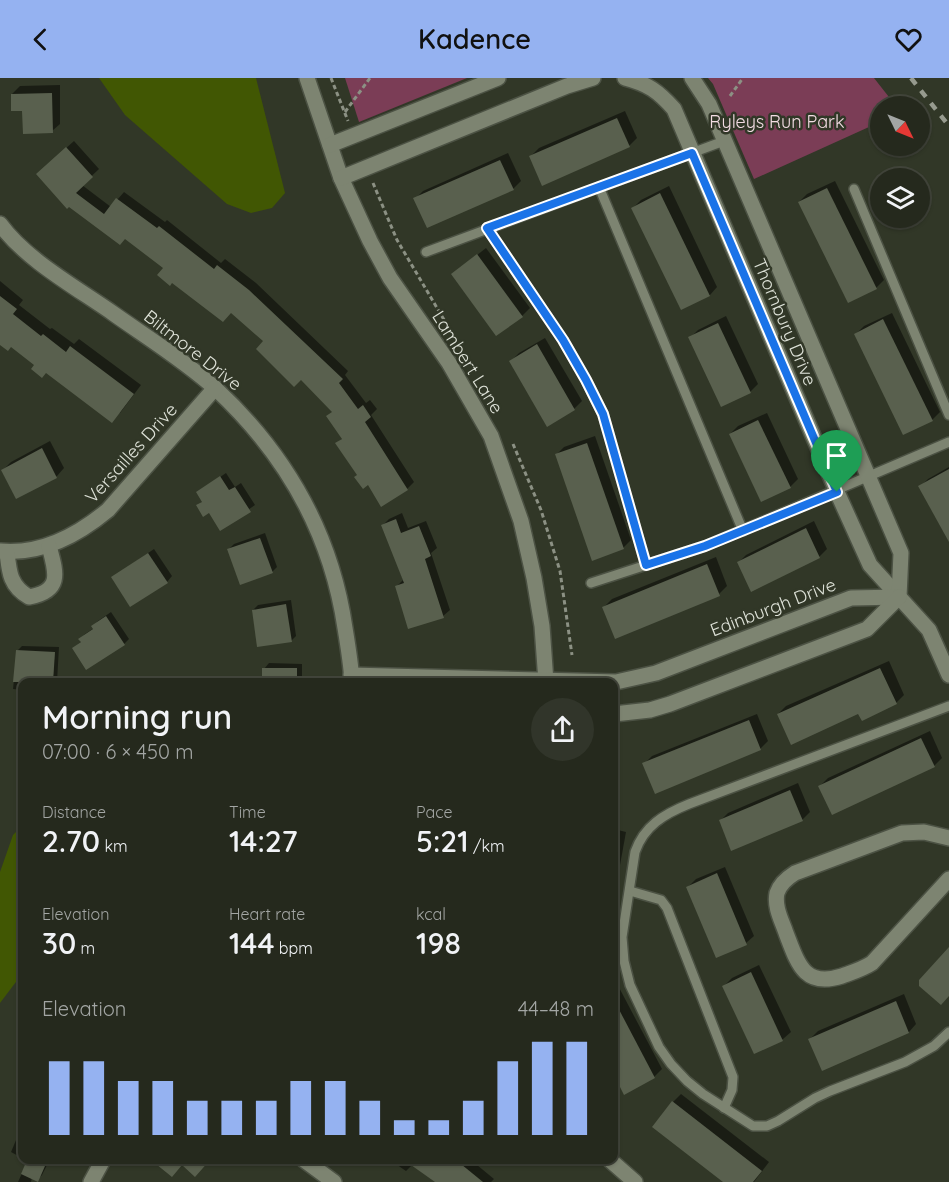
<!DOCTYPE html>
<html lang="en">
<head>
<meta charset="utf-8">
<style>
	:root { --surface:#25291d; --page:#31352a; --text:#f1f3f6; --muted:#a3a6a4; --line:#42453b; --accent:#95b2f1 }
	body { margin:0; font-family:Quicksand,sans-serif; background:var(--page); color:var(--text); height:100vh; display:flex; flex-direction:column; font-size:22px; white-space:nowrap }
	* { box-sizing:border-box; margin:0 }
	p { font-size:20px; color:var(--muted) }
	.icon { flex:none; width:33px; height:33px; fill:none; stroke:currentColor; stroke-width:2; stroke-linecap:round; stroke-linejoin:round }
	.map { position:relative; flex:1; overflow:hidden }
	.sheet { position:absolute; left:18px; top:600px; width:600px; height:486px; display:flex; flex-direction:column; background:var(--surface); border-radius:12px; box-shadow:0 2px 4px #0004,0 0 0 2px var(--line) }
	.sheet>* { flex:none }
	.needle { width:39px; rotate:133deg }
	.fabs { position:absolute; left:870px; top:18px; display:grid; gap:12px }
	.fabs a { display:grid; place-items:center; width:60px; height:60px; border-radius:50%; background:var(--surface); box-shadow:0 2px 4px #0004,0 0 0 2px var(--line); font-size:30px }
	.pin { position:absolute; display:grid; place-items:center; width:51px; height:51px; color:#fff; margin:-62px -26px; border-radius:50% 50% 50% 0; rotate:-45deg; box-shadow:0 0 6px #0007 }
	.pin .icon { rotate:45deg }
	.round { display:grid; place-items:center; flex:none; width:63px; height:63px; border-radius:32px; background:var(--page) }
	.headline { display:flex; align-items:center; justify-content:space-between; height:102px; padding:0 24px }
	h1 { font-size:33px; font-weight:600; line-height:45px }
	.figures { display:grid; grid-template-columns:repeat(3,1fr); gap:9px; height:102px; padding:6px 24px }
	.figures div { display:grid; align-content:center }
	.figures b { font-size:30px; font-weight:600 }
	.figures small { font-size:16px; font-weight:400 }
	.figures p { font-size:16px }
	.chart { height:168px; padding:12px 24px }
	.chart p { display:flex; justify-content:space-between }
	.chart svg { width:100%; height:108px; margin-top:6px; stroke:var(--accent); stroke-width:6 }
	header { display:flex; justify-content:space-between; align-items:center; height:78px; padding:0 24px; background:var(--accent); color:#111; font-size:27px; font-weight:600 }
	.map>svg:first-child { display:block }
	.green { fill:#7b3d56 }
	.water { fill:#415703 }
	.shadow { fill:#0007 }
	.building { fill:#59604e }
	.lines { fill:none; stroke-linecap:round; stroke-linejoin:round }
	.service-casing { stroke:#4c5244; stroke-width:12 }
	.minor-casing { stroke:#4c5244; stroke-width:18 }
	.path { stroke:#8c9184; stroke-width:3; stroke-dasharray:4.5 3; stroke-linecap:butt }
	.service { stroke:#7d8471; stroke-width:9 }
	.minor { stroke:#7d8471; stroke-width:15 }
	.rail { stroke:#969a8e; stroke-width:4.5; stroke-dasharray:8 8; stroke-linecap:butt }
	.route-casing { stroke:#fff; stroke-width:12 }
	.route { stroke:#1a73e8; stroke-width:8 }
	.labels { text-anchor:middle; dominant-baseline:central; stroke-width:5; stroke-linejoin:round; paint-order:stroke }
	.park-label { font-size:18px; fill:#f3dce3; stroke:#313727 }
	.street-label { font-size:18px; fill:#dfe3d9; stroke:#313727 }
</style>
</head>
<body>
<header><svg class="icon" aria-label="back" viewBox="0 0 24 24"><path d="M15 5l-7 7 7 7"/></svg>Kadence<svg class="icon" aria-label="heart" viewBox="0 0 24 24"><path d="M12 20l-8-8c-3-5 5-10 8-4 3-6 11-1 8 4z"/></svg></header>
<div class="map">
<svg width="949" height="1104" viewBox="0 0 949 1104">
	<rect width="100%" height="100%" fill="#313727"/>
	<g class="green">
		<path d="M345 0H467L359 44Z"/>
		<path d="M708 0H874L896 28H880V44L754 101 713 6Z"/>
	</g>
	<g class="water">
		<path d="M99 0H256L285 115 272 130 251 135 227 126 125 37Z"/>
		<path d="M22 748V896L0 925V794L13 757Z"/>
	</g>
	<g class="shadow">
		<path d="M60 7V46L52 53 23 31 12 16 20 8Z"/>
		<path d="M625 33 637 60 629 68 531 78 539 70Z"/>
		<path d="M74 63 99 91 82 107 111 129 124 114 165 144 167 142 221 185 225 181 256 205 348 293 345 297 366 325 370 322 377 331 371 337 414 404 407 411 382 427 368 405 359 396 337 365 343 360 334 333 265 263 232 233 165 190 45 89Z"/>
		<path d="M508 75 521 103 513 111 415 121 423 113Z"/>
		<path d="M835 103 884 202 876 210 799 124 807 116Z"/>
		<path d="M669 108 717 209 710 217 682 230 633 130 641 122Z"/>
		<path d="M486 170 530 230 522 238 453 196Z"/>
		<path d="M0 203 23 222 19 227 50 251 52 250 74 266 79 261 141 307 120 335 37 286 11 268 0 265Z"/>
		<path d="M892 235 940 334 932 342 856 256 864 248Z"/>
		<path d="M726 238 758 306 750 314 690 260 698 252Z"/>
		<path d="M545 260 582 323 574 331 511 283 519 275Z"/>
		<path d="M767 335 798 401 790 409 730 356 738 348Z"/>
		<path d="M595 358 631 462 623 470 556 377 564 369Z"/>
		<path d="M50 363 64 390 57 398 17 419 3 392 11 384Z"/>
		<path d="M949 389V461L920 409 928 401Z"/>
		<path d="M226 395 235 409 241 405 255 427 221 451 210 433 198 428 203 423 198 414Z"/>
		<path d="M402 435 408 450 426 443 437 470 431 475 450 532 443 538 396 509 403 502 383 447 389 441Z"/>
		<path d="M814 443 827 471 819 479 752 512 738 485 746 477Z"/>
		<path d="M265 455 277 489 272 494 229 471 234 466Z"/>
		<path d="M154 471 172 498 167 504 113 499Z"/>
		<path d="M716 479 727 508 719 516 616 559 604 529 612 521Z"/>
		<path d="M291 522 296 558 291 563 253 532 258 527Z"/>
		<path d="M111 534 129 561 124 566 73 570 82 563 80 561 85 556 94 550 93 548 98 543Z"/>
		<path d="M22 568 59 569 57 604H22V612L13 611 17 573Z"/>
		<path d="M889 583 904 617 896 625 778 636 786 628Z"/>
		<path d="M269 585 302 586V604H264V591Z"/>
		<path d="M757 636 768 663 760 671 644 686 652 678Z"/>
		<path d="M930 653 942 680 934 688 820 708 828 700Z"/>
		<path d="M798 705 810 734 802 742 720 743 728 735Z"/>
		<path d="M614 751 626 754 614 820Z"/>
		<path d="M725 789 754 858 746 865 688 809 696 801Z"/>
		<path d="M759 887 791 954 783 961 755 974 724 908 732 900Z"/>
		<path d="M614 900 662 991 654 999 625 1015 614 994Z"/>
		<path d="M904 916 916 946 909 954 810 961 818 953Z"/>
		<path d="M681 1016 769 1084 754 1104H726L673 1024Z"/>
		<path d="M22 1048V1080L11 1074Z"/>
		<path d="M26 1082 49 1083 42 1097 37 1102 32 1099 31 1104H18L28 1082Z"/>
		<path d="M163 1082H210L203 1089 182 1086 159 1087Z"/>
		<path d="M390 1082H471L494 1101 491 1104H437L413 1086 406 1093Z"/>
	</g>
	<g class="building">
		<path d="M52 15 53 55 23 56 22 33H11V16Z"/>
		<path d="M617 40 630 69 542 108 529 78Z"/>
		<path d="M66 69 93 99 76 115 104 136 116 120 157 150 159 148 214 191 217 187 249 212 343 301 339 305 358 331 363 327 371 339 365 344 408 412 381 429 368 407 363 411 354 399 357 397 335 365 342 361 326 338 332 334 301 302 294 309 256 271 263 263 231 235 223 244 172 205 170 208 157 197 163 190 125 161 120 167 69 129 67 131 36 96Z"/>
		<path d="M500 82 514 112 427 150 413 120Z"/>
		<path d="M827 110 877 211 848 225 798 124Z"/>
		<path d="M660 115 710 218 681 232 631 130Z"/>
		<path d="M477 176 523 239 496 258 451 196Z"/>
		<path d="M0 218 17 231 13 236 41 258 43 256 66 274 70 268 134 316 112 345 46 295 42 300 31 291 34 287 11 269 8 273 0 267Z"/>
		<path d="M883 241 933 343 903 357 854 256Z"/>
		<path d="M718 245 751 315 721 329 688 259Z"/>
		<path d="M537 266 575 332 547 349 509 283Z"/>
		<path d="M758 342 791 410 761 424 729 356Z"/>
		<path d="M587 365 624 471 592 483 555 376Z"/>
		<path d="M42 370 57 400 16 421 1 392Z"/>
		<path d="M949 391V464L918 408Z"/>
		<path d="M220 398 229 412 235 409 251 434 220 453 209 435 203 439 196 427 202 424 196 414Z"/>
		<path d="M396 441 401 455 419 448 431 478 425 481 444 540 408 551 395 508 404 505 381 447Z"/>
		<path d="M806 450 820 480 751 514 737 484Z"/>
		<path d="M260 460 273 495 240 507 227 471Z"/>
		<path d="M148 475 168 505 130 529 111 499Z"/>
		<path d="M707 486 720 518 615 561 602 529Z"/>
		<path d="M286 526 292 564 257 569 252 532Z"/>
		<path d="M106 538 125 567 86 592 72 570 81 564 78 561 93 551 91 548Z"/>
		<path d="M16 572 55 574 53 604H13Z"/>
		<rect x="262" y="590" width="35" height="14"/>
		<path d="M880 590 897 626 862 643 858 636 791 667 777 636Z"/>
		<path d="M749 642 761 672 655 716 642 685Z"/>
		<path d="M921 660 935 689 832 737 818 708Z"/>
		<path d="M790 712 803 743 731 773 719 742Z"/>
		<path d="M717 795 747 867 716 880 686 809Z"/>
		<path d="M949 869V918L941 927 919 908V902Z"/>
		<path d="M751 894 783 963 754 976 722 908Z"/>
		<path d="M614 922 655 1000 624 1017 614 997Z"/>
		<path d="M896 923 909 955 822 993 808 961Z"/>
		<path d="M672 1023 762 1093 753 1104H723L652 1049Z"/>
		<path d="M27 1082 45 1088 38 1104 21 1096Z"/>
		<path d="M151 1082H210L195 1099 182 1087 172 1099Z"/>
		<path d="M404 1082H456L483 1104H435Z"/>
	</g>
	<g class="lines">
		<defs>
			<g id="service">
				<path d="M599 109 743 453"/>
				<path d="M854 111 949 337"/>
				<path d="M487 150 563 262 586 302 603 336 646 487"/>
				<path d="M426 174 724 63"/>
				<path d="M591 505 705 468 949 364"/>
				<path d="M949 628 689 726C664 736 644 748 635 774L622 859 624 883 630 907 659 969 671 986 687 1003 703 1016 753 1048H767L778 1043 815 1020 830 1013 905 984 934 968 949 954"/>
				<path d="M630 813 661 822 667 830 733 999 732 1012 724 1030"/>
			</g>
			<g id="minor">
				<path d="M307 0 341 100 370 163 390 200 449 285 491 358 521 443 534 500 542 548 546 604"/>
				<path d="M625 0C648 6 658 13 674 31L837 414 870 487 929 552 949 597"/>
				<path d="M692 0 709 26 901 475 899 519"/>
				<path d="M330 67 498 0"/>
				<path d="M341 100 567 8 593 0"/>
				<path d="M0 146C26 182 77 210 114 236 148 260 185 283 216 311 287 377 331 455 345 550 348 568 351 586 352 604"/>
				<path d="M0 473C41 477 78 457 108 432L215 310"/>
				<path d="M7 474C9 494 10 508 29 519 63 513 56 494 49 468"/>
				<path d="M351 597 616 604 656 595 851 520 899 519"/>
				<path d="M614 636 650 632 670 626 867 551 899 519"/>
				<path d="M949 760 924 754 902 755 795 795C787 800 780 806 777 815 774 829 782 843 786 855 798 886 804 910 842 898 853 894 863 891 872 885L949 801"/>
				<path d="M304 1082 334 1104"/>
				<path d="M610 1082 635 1104"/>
				<path d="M91 1104 103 1082"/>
			</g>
		</defs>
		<use href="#service" class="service-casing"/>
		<use href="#minor" class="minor-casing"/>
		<g class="path">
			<path d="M331 0 348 43"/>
			<path d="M730 18 743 0"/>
			<path d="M345 34 370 0"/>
			<path d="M373 105 397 162 473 291"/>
			<path d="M513 366 541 432 560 493 572 577"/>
		</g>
		<use href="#service" class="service"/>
		<use href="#minor" class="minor"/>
		<path class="rail" d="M911 0 949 48"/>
	</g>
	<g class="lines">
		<defs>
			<path id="route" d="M692 75 837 414 705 468 646 487 603 336 586 302 563 262 487 150Z"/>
		</defs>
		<use href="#route" class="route-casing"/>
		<use href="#route" class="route"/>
	</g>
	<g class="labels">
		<g class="park-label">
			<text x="777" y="43">Ryleys Run Park</text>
		</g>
		<g class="street-label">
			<text transform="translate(785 244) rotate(67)">Thornbury Drive</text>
			<text transform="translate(193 272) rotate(38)">Biltmore Drive</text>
			<text transform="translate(468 284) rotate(58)">Lambert Lane</text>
			<text transform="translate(131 375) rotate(-48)">Versailles Drive</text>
			<text transform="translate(773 529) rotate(-21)">Edinburgh Drive</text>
		</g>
	</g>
</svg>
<div class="fabs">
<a><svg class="needle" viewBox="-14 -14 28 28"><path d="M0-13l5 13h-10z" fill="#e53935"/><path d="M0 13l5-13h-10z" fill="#a3a6a4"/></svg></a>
<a><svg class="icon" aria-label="layers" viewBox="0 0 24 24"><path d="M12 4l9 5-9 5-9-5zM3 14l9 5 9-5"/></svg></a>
</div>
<div class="pin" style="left:837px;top:414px;background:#1e9e55"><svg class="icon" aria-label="arrive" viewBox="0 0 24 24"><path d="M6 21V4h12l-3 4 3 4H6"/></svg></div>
<section class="sheet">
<div class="headline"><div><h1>Morning run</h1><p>07:00 · 6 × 450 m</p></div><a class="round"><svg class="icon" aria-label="share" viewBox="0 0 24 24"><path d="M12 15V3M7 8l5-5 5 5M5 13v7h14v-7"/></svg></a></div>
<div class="figures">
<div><p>Distance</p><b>2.70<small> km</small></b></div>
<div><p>Time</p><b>14:27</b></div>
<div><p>Pace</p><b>5:21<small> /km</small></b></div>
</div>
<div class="figures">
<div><p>Elevation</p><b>30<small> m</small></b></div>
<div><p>Heart rate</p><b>144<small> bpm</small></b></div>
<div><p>kcal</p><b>198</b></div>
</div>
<div class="chart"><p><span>Elevation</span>44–48 m</p>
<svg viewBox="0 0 160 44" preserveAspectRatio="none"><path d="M5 44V14M15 44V14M25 44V22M35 44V22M45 44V30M55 44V30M65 44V30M75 44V22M85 44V22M95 44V30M105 44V38M115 44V38M125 44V30M135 44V14M145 44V6M155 44V6"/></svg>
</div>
</section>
</div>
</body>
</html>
